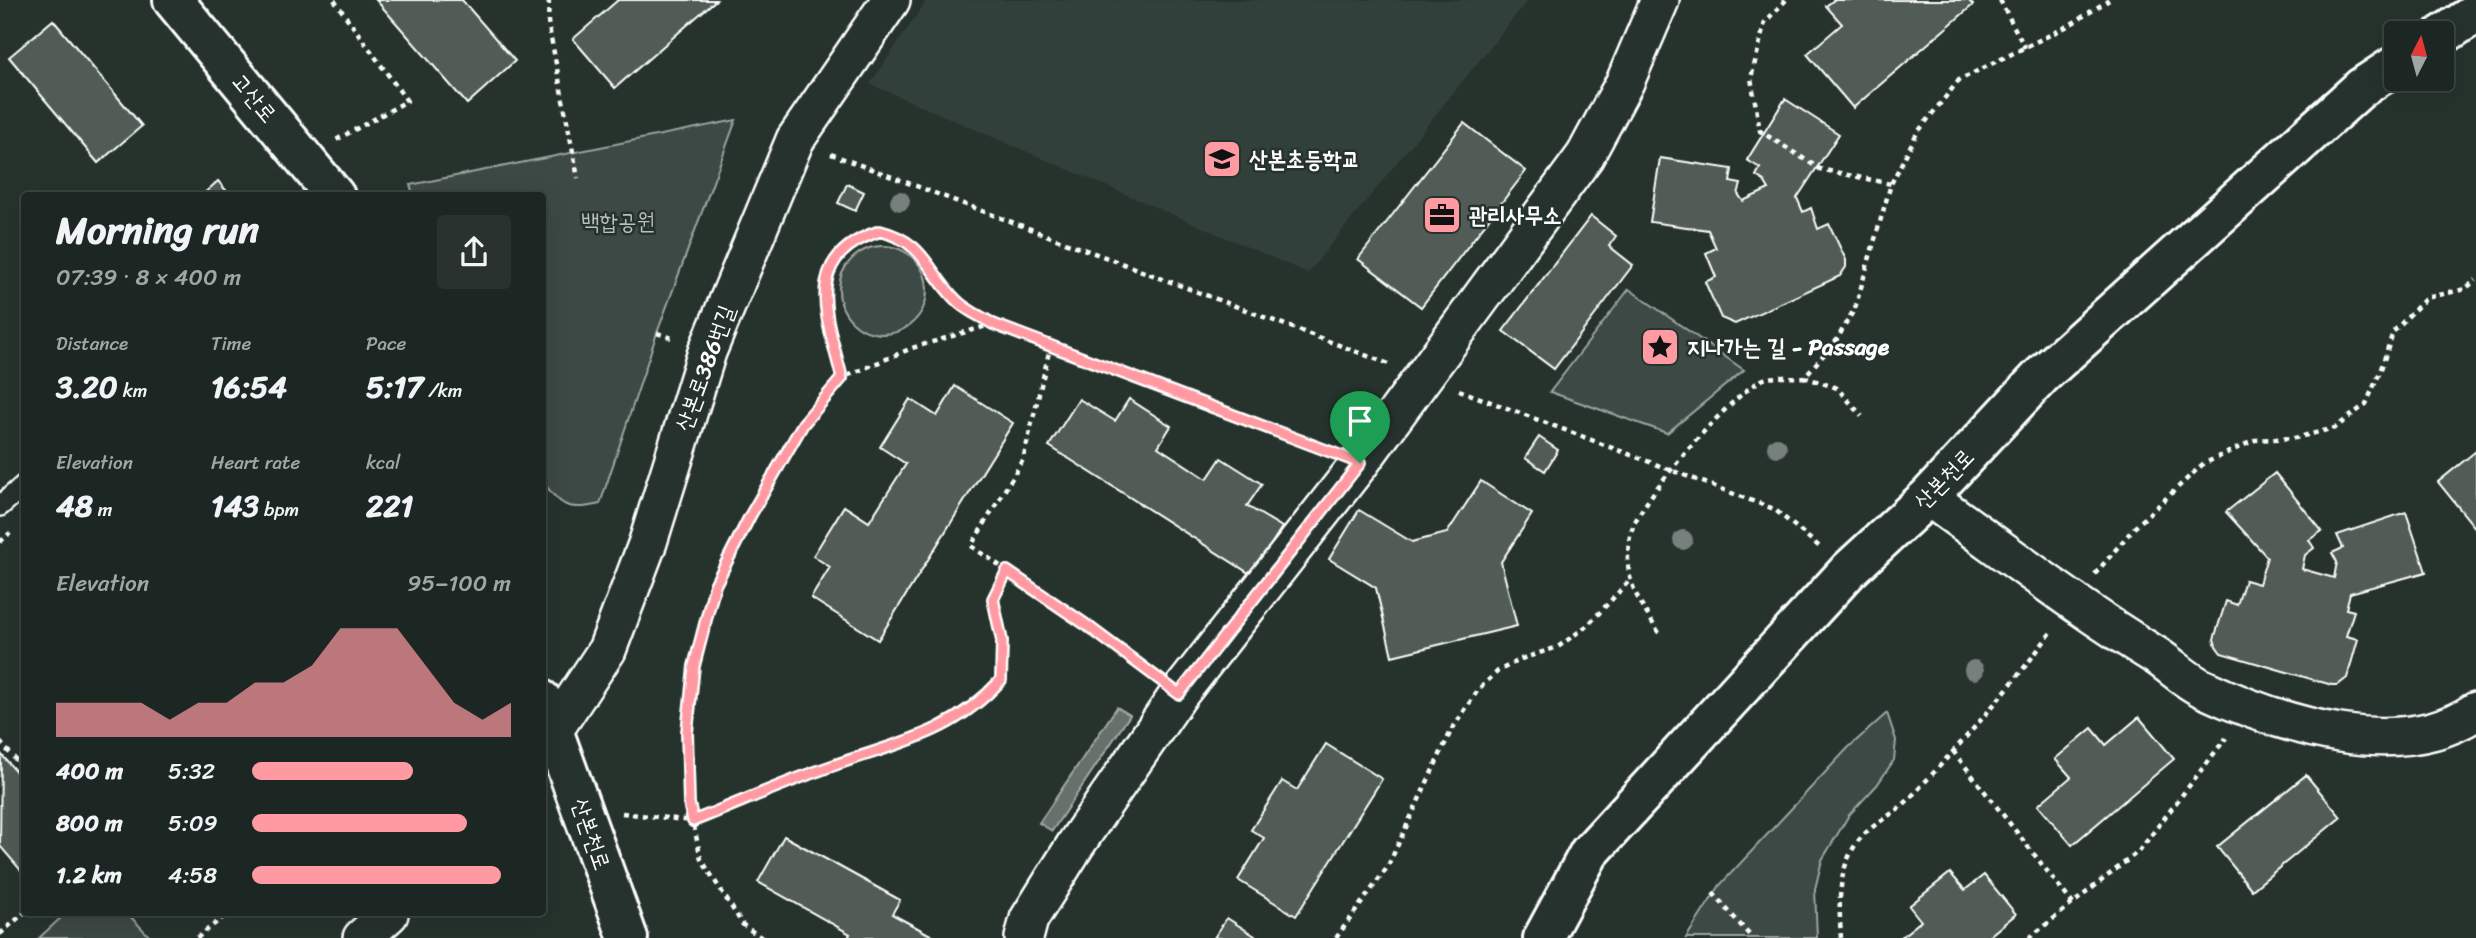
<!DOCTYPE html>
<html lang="en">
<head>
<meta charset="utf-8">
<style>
	:root { --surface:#1c2622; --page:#29322f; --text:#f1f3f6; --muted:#a0a5a5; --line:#3a4340; --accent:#ff9aa2 }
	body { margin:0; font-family:Sriracha,"Poor Story",sans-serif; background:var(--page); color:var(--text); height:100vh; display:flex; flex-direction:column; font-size:26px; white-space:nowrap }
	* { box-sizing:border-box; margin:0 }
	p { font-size:23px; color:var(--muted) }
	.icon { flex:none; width:38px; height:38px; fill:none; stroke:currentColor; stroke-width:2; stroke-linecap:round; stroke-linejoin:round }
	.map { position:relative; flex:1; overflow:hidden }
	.panel { position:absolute; left:21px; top:192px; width:525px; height:724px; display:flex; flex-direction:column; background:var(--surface); border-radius:7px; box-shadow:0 7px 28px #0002,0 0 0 2px var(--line) }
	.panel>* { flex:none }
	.needle { width:46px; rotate:6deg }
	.fabs { position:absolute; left:2384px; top:21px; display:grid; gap:14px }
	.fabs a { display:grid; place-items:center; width:70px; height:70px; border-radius:7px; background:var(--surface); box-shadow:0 7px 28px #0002,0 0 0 2px var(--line); font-size:35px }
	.pin { position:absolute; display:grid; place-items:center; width:60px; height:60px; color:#fff; margin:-72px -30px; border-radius:50% 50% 50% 0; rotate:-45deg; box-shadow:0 0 7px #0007 }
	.pin .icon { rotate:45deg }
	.round { display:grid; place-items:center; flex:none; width:74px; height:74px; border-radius:7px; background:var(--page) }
	.headline { display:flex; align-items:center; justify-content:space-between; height:119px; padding:0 35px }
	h1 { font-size:38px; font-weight:700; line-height:52px }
	.stats { display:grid; grid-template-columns:repeat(3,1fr); gap:10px; height:119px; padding:7px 35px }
	.stats div { display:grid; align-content:center }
	.stats b { font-size:30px; font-weight:700 }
	.stats small { font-size:19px; font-weight:400 }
	.stats p { font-size:19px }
	.chart { height:196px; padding:14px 35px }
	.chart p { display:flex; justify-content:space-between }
	.chart svg { width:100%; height:126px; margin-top:7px; fill:var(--accent); opacity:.7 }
	ul { padding:0 35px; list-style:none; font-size:23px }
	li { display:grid; grid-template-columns:112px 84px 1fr; align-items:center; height:52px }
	li i { height:18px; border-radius:9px; background:var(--accent) }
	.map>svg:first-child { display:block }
	.built { fill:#333f3a }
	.green { fill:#3e4944; stroke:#9ea4a2; stroke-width:2 }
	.water { fill:#67706c; stroke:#a4a9a7; stroke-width:2 }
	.building { fill:#515c57; stroke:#fff; stroke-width:2 }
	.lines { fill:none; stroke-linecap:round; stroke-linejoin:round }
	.lane-casing { stroke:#fff; stroke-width:24 }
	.street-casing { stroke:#fff; stroke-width:42 }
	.secondary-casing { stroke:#fff; stroke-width:44 }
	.path { stroke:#fff; stroke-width:4.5; stroke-dasharray:5 5; stroke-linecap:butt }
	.lane { stroke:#26332d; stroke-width:19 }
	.street { stroke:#26332d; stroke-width:37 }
	.secondary { stroke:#26332d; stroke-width:38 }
	.tree { fill:#78807d }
	.route-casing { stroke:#fff; stroke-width:14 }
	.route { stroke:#ff9aa2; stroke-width:9 }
	.labels { text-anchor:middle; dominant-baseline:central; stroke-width:5; stroke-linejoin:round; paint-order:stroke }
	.street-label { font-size:23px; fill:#fff; stroke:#26332d }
	.poi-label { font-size:23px; font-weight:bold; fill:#fff; stroke:#26332d; text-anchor:start }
	.park-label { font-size:23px; fill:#bbbfbe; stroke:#26332d }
</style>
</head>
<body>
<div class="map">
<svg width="2476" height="938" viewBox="0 0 2476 938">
	<rect width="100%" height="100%" fill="#26332d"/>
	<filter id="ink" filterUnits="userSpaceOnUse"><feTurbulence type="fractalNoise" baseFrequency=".0143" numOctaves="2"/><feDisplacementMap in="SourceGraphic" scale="14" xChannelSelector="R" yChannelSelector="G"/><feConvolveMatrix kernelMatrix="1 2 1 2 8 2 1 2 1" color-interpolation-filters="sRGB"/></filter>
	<g filter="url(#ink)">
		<path class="built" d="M927 0H1528L1308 273 870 84Z"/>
		<g class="green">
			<path d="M736 120 657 333 600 504C568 512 560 506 542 480V196H414L410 185Z"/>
			<circle cx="883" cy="290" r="44"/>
			<path d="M1629 289 1744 370 1667 433 1550 392Z"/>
			<path d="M1887 713 1896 740 1894 760 1877 785 1849 815 1822 860 1815 889 1817 938H1686L1720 885 1848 748Z"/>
			<path d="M65 914H128L151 938H39Z"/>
		</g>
		<path class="water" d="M1117 707 1130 715 1052 831 1039 823Z"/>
		<g class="building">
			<path d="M376 0H462L515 61 467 104Z"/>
			<path d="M618 0H716L615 88 573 39Z"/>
			<path d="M1834 0H1968L1973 5 1853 108 1807 54 1842 24 1826 6Z"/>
			<path d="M53 20 142 126 98 163 9 57Z"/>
			<path d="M1785 99 1839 134 1797 198 1803 212 1811 208 1818 229 1829 224 1846 260V267L1840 276 1735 324 1721 318 1705 282 1716 277 1706 253 1716 248 1708 230 1650 222 1660 158 1732 169 1730 182 1741 184 1738 194 1743 201 1769 189 1764 181 1756 176 1760 168 1747 160Z"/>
			<path d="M1464 123 1526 171 1421 307 1358 259Z"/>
			<path d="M218 181 231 196H201Z"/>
			<path d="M847 184 864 192 855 211 838 203Z"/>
			<path d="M1591 216 1616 236 1609 246 1633 265 1554 369 1503 331Z"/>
			<path d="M955 386 1013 423 878 640 811 598 830 567 813 556 844 506 869 522 906 464 880 447 910 399 937 416Z"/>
			<path d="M1079 399 1115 421 1129 399 1171 426 1158 447 1207 479 1221 458 1262 484 1247 506 1282 527 1252 575 1049 446Z"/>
			<path d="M1539 437 1558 450 1545 471 1525 458Z"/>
			<path d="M2476 451V529L2438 482Z"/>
			<path d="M2275 473 2322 531 2309 540 2314 548 2305 555 2302 569 2334 578 2337 562 2332 553 2343 548 2337 535 2406 512 2426 572 2350 593 2346 609 2354 611 2346 636 2358 639 2347 678 2338 685H2332L2221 653 2216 646 2214 639 2226 601 2237 605 2245 580 2259 584 2267 557 2226 512Z"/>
			<path d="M1481 481 1532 514 1501 562 1517 626 1392 656 1376 588 1329 559 1359 510 1412 542 1447 533Z"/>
			<path d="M2139 717 2174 759 2072 845 2038 805 2071 777 2055 759 2092 728 2106 745Z"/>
			<path d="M1326 744 1382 779 1296 916 1238 880 1264 838 1251 830 1282 781 1297 790Z"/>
			<path d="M1 754 24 781V874L0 846Z"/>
			<path d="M2306 775 2341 817 2252 890 2217 847Z"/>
			<path d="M784 836 900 900 892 914 936 938H848L850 934 758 882Z"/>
			<path d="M1950 873 1965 890 1984 875 2016 914 1987 938H1900L1921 921 1909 906Z"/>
			<path d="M1227 918 1258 938H1214Z"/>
		</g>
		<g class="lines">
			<defs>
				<path id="lane" d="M0 506 24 485"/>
				<g id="street">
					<path d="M1928 497C2003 550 2076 607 2155 655 2171 665 2185 680 2202 688 2279 724 2399 764 2476 711"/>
					<path d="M542 748 607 650 648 542 707 352 795 140 891 0"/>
					<path d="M362 938 389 914"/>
					<path d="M1024 938 1029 919 1076 844 1179 694 1360 463 1585 156 1625 82 1660 0"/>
				</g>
				<g id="secondary">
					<path d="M173 0 335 196"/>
					<path d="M2441 36 2476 13"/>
					<path d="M542 700 628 938"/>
					<path d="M1543 938 1589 853 1849 570 1928 497 2041 376 2361 88 2396 65"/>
				</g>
			</defs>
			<use href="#lane" class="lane-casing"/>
			<use href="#street" class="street-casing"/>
			<use href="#secondary" class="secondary-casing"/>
			<g class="path">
				<path d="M334 0 407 101 336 140"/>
				<path d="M549 0 548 22 578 178"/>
				<path d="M1786 0 1765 22 1751 78 1760 131 1820 169 1891 184"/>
				<path d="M2000 0 2025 48"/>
				<path d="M831 154 1389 364"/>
				<path d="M657 333 672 338"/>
				<path d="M1051 344 1023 460 971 546 1085 624 1151 673"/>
				<path d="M1804 377 1837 388 1862 416"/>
				<path d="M842 378 826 321V278L842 249 861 237 880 231 899 236 916 248 956 301 993 324"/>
				<path d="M1459 390 1774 509 1821 548"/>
				<path d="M0 542 10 533"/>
				<path d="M2095 574 2134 528 2203 464 2255 440 2295 438 2335 428 2366 404 2380 372 2393 332 2426 298 2465 289 2476 280"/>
				<path d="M1659 633C1644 609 1626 585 1628 555 1629 547 1629 536 1632 529 1642 498 1737 386 1767 378 1778 376 1793 378 1804 377L1836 341 1855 308 1891 184 1917 133 1959 80 2068 26 2109 0"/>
				<path d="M0 742 24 769"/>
				<path d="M1953 751 2073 904"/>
				<path d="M622 813 693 821 832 766 924 736 983 700 1001 680 1002 641 993 599 1007 571"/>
				<path d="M1713 893 1752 938"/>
				<path d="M0 934 24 913"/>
				<path d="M197 938 227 914"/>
				<path d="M762 938 743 925 701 859 689 803 687 732 694 666 715 585 750 516 803 424 842 378 912 348 993 324 1326 450"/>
				<path d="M1336 938 1387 868 1451 731 1478 690 1498 671 1521 659 1558 647 1588 625 1629 581"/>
				<path d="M1841 938C1839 906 1837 872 1856 844 1870 824 1893 816 1909 799 1960 745 2008 691 2052 631"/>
				<path d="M2029 938 2139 851 2226 738"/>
			</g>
			<use href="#lane" class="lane"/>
			<use href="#street" class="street"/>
			<use href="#secondary" class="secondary"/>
		</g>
		<g class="tree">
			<circle cx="900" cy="201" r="10"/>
			<circle cx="1777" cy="447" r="10"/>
			<circle cx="1683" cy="540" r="10"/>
			<circle cx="1974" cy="670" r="10"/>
		</g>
	</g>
	<g class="lines" filter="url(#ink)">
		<defs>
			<path id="route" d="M880 231C925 242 927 271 956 300 965 310 982 317 993 324L1360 463 1179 694 1085 624 1007 571 993 599 1002 641 1001 680C950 736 899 742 832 766 785 782 739 803 693 821L689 803 687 732 694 666 715 585 750 516 803 424 842 378C827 316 800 257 880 231Z"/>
		</defs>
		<use href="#route" class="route-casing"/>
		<use href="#route" class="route"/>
	</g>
	<defs>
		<symbol id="school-square" viewBox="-11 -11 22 22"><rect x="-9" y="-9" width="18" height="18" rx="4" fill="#ff9aa2" stroke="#26332d"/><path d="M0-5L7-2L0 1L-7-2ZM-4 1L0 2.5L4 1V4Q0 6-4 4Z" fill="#111"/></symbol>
		<symbol id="office-square" viewBox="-11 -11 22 22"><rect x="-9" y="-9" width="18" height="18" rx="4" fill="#ff9aa2" stroke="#26332d"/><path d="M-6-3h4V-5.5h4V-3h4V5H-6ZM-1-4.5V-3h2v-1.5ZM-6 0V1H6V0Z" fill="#111"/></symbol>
		<symbol id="sight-square" viewBox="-11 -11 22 22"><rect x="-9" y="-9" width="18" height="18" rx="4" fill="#ff9aa2" stroke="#26332d"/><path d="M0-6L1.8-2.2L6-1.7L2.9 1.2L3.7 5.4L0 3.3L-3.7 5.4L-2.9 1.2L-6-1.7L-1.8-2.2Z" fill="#111"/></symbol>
	</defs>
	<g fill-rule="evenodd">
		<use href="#school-square" x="1200" y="137" width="44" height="44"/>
		<use href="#office-square" x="1420" y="193" width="44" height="44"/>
		<use href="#sight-square" x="1638" y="325" width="44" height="44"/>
	</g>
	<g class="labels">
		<g class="street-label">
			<text transform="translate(254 98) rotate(50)">고산로</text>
			<text transform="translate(705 368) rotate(-70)">산본로386번길</text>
			<text transform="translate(1944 479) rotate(-46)">산본천로</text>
			<text transform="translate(591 834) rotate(71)">산본천로</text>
		</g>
		<g class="poi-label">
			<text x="1249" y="159">산본초등학교</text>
			<text x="1469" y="215">관리사무소</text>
			<text x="1687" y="347">지나가는 길 - Passage</text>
		</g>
		<g class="park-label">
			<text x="618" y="221">백합공원</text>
		</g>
	</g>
</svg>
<div class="fabs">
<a><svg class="needle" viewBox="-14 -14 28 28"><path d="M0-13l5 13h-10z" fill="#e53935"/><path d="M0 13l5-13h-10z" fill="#a0a5a5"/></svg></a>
</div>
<div class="pin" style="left:1360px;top:463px;background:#1e9e55"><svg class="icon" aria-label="arrive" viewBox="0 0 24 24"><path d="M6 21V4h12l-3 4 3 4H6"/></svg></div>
<section class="panel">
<div class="headline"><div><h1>Morning run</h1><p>07:39 · 8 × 400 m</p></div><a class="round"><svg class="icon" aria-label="share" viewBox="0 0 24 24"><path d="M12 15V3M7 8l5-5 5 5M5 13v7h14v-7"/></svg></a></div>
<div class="stats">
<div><p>Distance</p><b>3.20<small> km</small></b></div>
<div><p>Time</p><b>16:54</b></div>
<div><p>Pace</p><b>5:17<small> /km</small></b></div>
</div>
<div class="stats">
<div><p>Elevation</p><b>48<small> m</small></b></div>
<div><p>Heart rate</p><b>143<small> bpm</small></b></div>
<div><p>kcal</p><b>221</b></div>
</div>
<div class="chart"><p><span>Elevation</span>95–100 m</p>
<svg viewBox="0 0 160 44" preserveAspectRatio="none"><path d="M0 44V32L10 32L20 32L30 32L40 38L50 32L60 32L70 25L80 25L90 19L100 6L110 6L120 6L130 19L140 32L150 38L160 32V44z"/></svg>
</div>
<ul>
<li><b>400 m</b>5:32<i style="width:62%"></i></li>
<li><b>800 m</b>5:09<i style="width:83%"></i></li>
<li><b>1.2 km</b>4:58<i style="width:96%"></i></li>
</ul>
</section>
</div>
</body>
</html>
